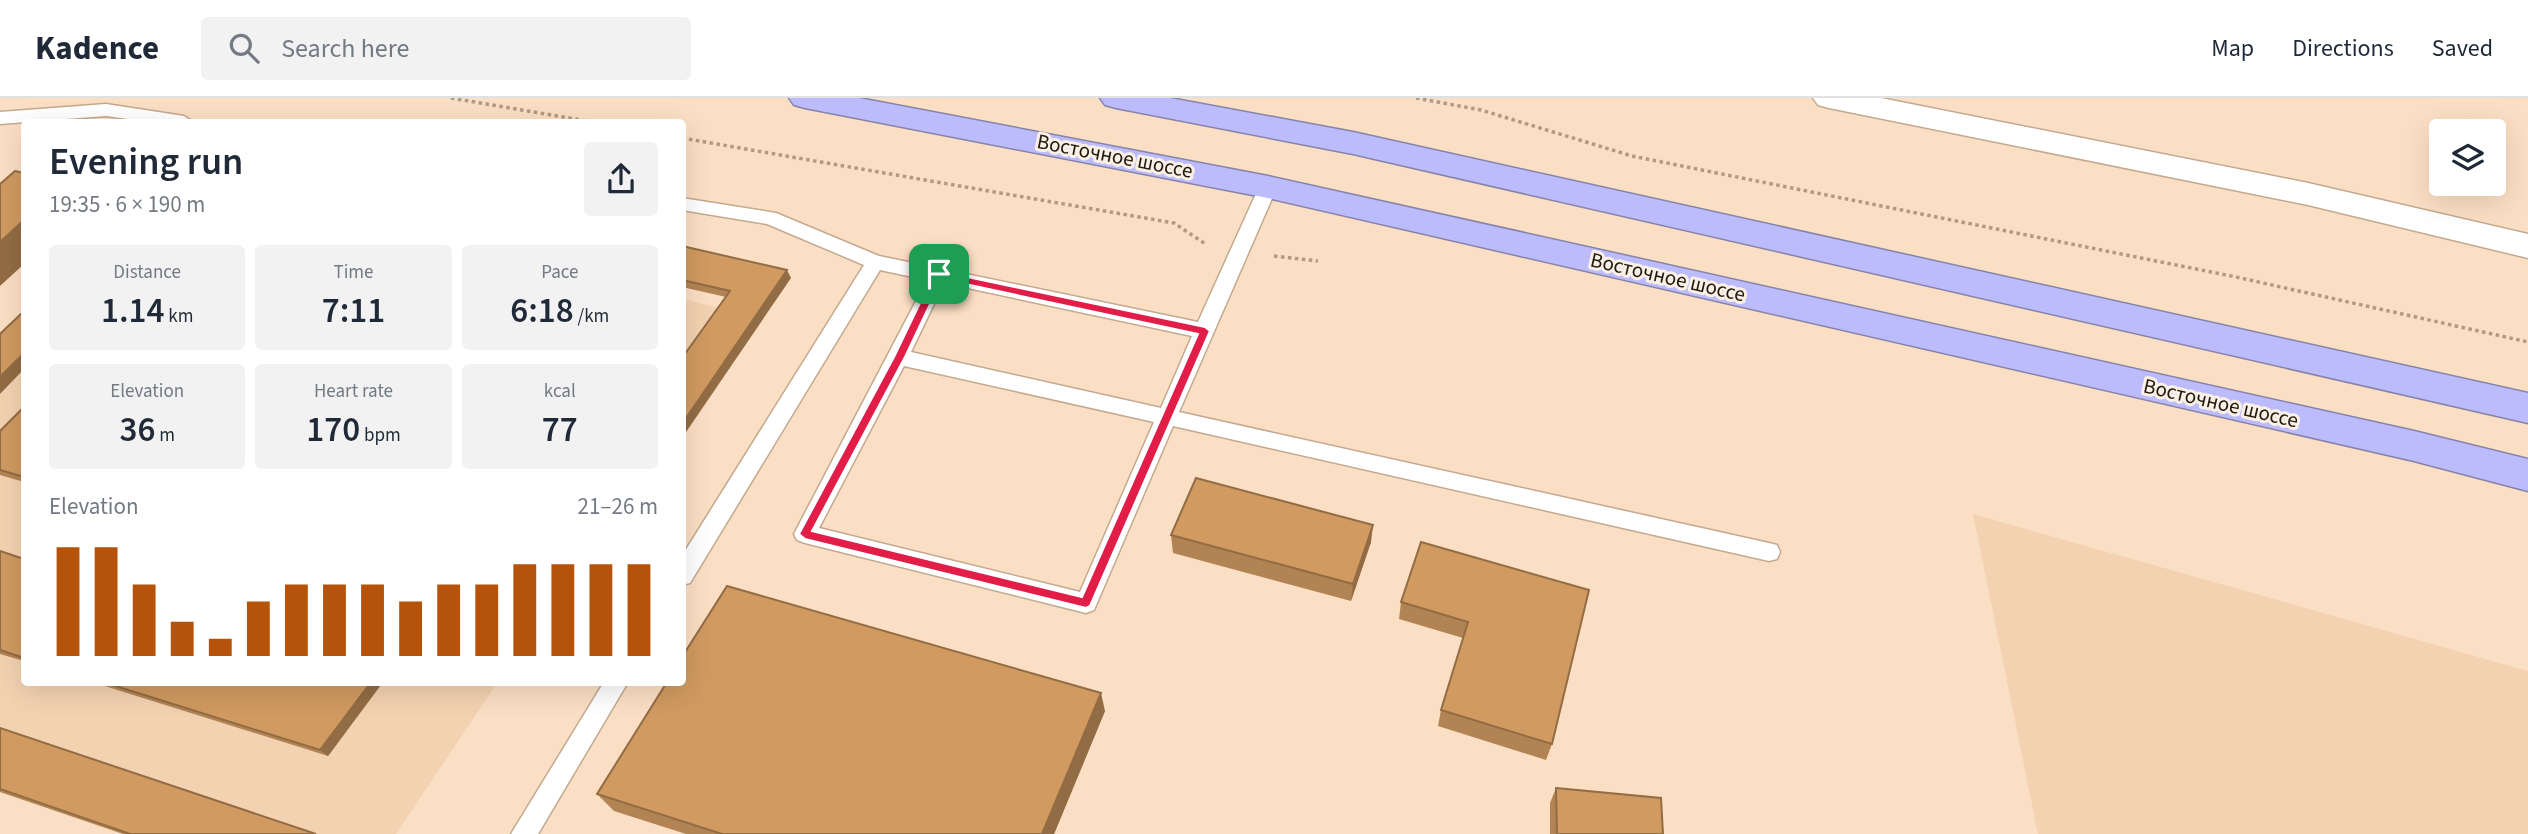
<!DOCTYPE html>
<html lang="en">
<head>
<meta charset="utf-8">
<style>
	:root { --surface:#fff; --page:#f2f2f3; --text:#1f2937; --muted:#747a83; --line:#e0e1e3; --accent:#b45309 }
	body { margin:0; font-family:"Source Sans 3",sans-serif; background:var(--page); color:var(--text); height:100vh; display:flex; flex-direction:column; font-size:26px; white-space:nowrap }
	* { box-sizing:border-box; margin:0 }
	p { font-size:23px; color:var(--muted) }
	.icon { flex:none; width:38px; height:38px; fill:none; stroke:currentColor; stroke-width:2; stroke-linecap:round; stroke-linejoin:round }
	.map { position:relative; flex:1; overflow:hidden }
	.side { position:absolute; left:21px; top:21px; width:665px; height:567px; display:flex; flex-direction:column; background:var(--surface); border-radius:7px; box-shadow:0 7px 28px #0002 }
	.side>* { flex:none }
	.fabs { position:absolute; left:2429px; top:21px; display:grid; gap:14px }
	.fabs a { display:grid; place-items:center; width:77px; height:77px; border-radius:7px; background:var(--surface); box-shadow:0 7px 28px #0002; font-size:35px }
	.pin { position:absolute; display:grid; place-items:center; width:60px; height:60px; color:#fff; margin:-30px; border-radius:14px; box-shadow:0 4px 10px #0006 }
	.round { display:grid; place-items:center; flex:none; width:74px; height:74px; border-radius:7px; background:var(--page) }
	.summary { display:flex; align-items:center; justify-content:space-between; height:119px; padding:0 28px }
	h1 { font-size:38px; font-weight:600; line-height:52px }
	.stats { display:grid; grid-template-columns:repeat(3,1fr); gap:10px; height:119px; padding:7px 28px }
	.stats div { display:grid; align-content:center; border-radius:7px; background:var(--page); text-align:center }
	.stats b { font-size:35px; font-weight:600 }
	.stats small { font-size:19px; font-weight:400 }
	.stats p { font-size:19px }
	.chart { height:196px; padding:14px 28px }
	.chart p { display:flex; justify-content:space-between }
	.chart svg { width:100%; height:126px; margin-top:7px; stroke:var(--accent); stroke-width:6 }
	header { display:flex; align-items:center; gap:42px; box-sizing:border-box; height:98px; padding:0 35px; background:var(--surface); border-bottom:2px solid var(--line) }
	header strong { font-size:33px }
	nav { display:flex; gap:38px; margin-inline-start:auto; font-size:24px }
	.search { width:490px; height:63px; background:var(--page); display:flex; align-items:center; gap:18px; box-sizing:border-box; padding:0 24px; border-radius:7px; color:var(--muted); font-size:26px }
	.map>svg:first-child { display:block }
	.built { fill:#f3d2b1 }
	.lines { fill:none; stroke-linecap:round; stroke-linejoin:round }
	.lane-casing { stroke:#c3a98e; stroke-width:3 }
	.street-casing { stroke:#c3a98e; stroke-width:3 }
	.highway-casing { stroke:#8683a9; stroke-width:3 }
	.path { stroke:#af9a85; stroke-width:3.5; stroke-dasharray:3.5 3.5; stroke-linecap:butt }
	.lane { fill:#fff; fill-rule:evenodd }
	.street { fill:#fff; fill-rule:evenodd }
	.highway { fill:#bcbcfd; fill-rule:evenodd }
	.wall { fill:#b38453 }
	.shaded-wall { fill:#926c44 }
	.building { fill:#d09a61; stroke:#926c44; stroke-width:2 }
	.route { fill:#e11d48; stroke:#fff; stroke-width:2; fill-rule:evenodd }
	.labels { text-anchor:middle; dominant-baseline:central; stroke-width:6; stroke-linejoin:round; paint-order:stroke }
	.street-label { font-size:21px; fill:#22180e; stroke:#fbf0e5 }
</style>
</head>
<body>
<header>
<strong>Kadence</strong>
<div class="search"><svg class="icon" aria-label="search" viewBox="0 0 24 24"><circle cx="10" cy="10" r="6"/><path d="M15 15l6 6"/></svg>Search here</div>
<nav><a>Map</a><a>Directions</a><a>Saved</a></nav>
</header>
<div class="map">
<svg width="2528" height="736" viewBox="0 0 2528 736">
	<rect width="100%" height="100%" fill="#fbdfc4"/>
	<g class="built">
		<path d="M683 201 744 216 683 308Z"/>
		<path d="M24 212V584L497 585 396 736H156L0 681V236Z"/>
		<path d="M1973 416 2528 573V736H2038Z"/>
	</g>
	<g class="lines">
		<defs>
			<g id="lane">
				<path d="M106 6 184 18 193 24H150L106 18 0 26V14Z"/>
				<path d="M1268 83 1277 89 1179 314 1769 445 1777 447 1780 454 1777 461 1769 463 1173 328 1097 505 1094 512 1086 515 805 445 797 442 794 436 927 182 880 172 690 485 682 487V458L864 167 767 126 682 112V100L776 115 879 158 1198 224 1259 89ZM944 185 1192 238 1161 310 911 254ZM904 268 1154 324 1080 494 819 430Z"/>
				<path d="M604 584H628L538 736H511Z"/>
			</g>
			<path id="street" d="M1813 0H1881L2308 85 2528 136V160L2308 107 1829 10 1818 7Z"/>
			<g id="highway">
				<path d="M789 0H859L1268 78 2414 333 2528 361V393L2414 363 1268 100 805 10 794 7Z"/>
				<path d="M1100 0H1170L1353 34 2528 295V325L1353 56 1116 10 1105 7Z"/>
			</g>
		</defs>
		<use href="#lane" class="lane-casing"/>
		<use href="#street" class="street-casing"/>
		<use href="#highway" class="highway-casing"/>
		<g class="path">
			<path d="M451 0 593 24"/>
			<path d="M1416 0 1481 12 1632 58 2236 179 2528 244"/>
			<path d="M682 40 1174 125 1207 147"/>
			<path d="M1274 158 1318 163"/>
		</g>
		<use href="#lane" class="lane"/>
		<use href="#street" class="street"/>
		<use href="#highway" class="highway"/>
	</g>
	<g class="wall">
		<path d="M682 148 791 180 726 199 682 189Z"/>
		<path d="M24 309V384L0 377V333Z"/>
		<path d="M1171 437 1371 444 1351 503 1173 455Z"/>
		<path d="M1421 444 1552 646 1546 662 1438 628 1441 612 1463 540 1399 521 1401 504Z"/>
		<path d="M0 453 24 461V563L0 556Z"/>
		<path d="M92 584H383L328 658Z"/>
		<path d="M1105 613 1054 736H686L614 713 597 696Z"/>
		<path d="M0 631 316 736H123L0 694Z"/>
		<path d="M1556 690 1663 736H1550V705Z"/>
	</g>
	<g class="shaded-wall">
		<path d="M24 122V166L0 188V144Z"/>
		<path d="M787 172 791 180 682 340V326Z"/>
		<path d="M24 255V271L0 296V279Z"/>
		<path d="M1373 427 1371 444 1351 503 1353 486Z"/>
		<path d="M371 584H383L328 658 320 652Z"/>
		<path d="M1101 595 1105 613 1054 736H1042Z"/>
	</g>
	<g class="building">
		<path d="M15 73 24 75V122L0 144V86Z"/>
		<path d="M682 148 787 172 682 326V260L730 193 682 182Z"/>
		<path d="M24 213V255L0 279V236Z"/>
		<path d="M24 309V379L0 372V333Z"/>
		<path d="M1196 380 1373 427 1353 486 1171 437Z"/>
		<path d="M1421 444 1589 492 1552 646 1441 612 1468 524 1401 504Z"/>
		<path d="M0 453 24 461V560L0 552Z"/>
		<path d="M727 488 1101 595 1042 736H722L597 696 667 584H682V559Z"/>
		<path d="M103 584H371L320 652Z"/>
		<path d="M0 630 316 736H130L0 691Z"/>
		<path d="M1556 690 1661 700 1663 736H1557Z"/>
	</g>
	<path class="route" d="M939 173 1205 229 1210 233 1090 508 1086 510 805 441 799 436 894 259 934 176ZM942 181 1198 236 1082 499 812 433 905 259Z"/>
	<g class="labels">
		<g class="street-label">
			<text transform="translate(1115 58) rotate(11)">Восточное шоссе</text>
			<text transform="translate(1668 179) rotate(13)">Восточное шоссе</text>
			<text transform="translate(2221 305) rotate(13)">Восточное шоссе</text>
		</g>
	</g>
</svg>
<div class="fabs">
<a><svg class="icon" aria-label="layers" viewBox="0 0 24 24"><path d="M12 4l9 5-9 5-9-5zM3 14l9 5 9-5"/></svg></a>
</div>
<div class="pin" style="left:939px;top:176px;background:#1e9e55"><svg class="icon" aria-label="arrive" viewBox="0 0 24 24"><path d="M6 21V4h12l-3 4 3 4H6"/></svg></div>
<section class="side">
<div class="summary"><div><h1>Evening run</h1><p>19:35 · 6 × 190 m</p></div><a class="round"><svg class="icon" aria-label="share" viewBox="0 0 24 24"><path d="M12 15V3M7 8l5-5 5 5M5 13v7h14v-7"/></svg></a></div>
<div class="stats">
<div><p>Distance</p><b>1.14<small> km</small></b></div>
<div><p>Time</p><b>7:11</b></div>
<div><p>Pace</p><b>6:18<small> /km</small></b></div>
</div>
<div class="stats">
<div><p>Elevation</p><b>36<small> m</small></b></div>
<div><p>Heart rate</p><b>170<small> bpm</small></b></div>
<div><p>kcal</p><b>77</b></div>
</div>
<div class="chart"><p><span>Elevation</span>21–26 m</p>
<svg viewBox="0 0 160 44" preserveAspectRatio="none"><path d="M5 44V6M15 44V6M25 44V19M35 44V32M45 44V38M55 44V25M65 44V19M75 44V19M85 44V19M95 44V25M105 44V19M115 44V19M125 44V12M135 44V12M145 44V12M155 44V12"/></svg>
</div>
</section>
</div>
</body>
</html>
